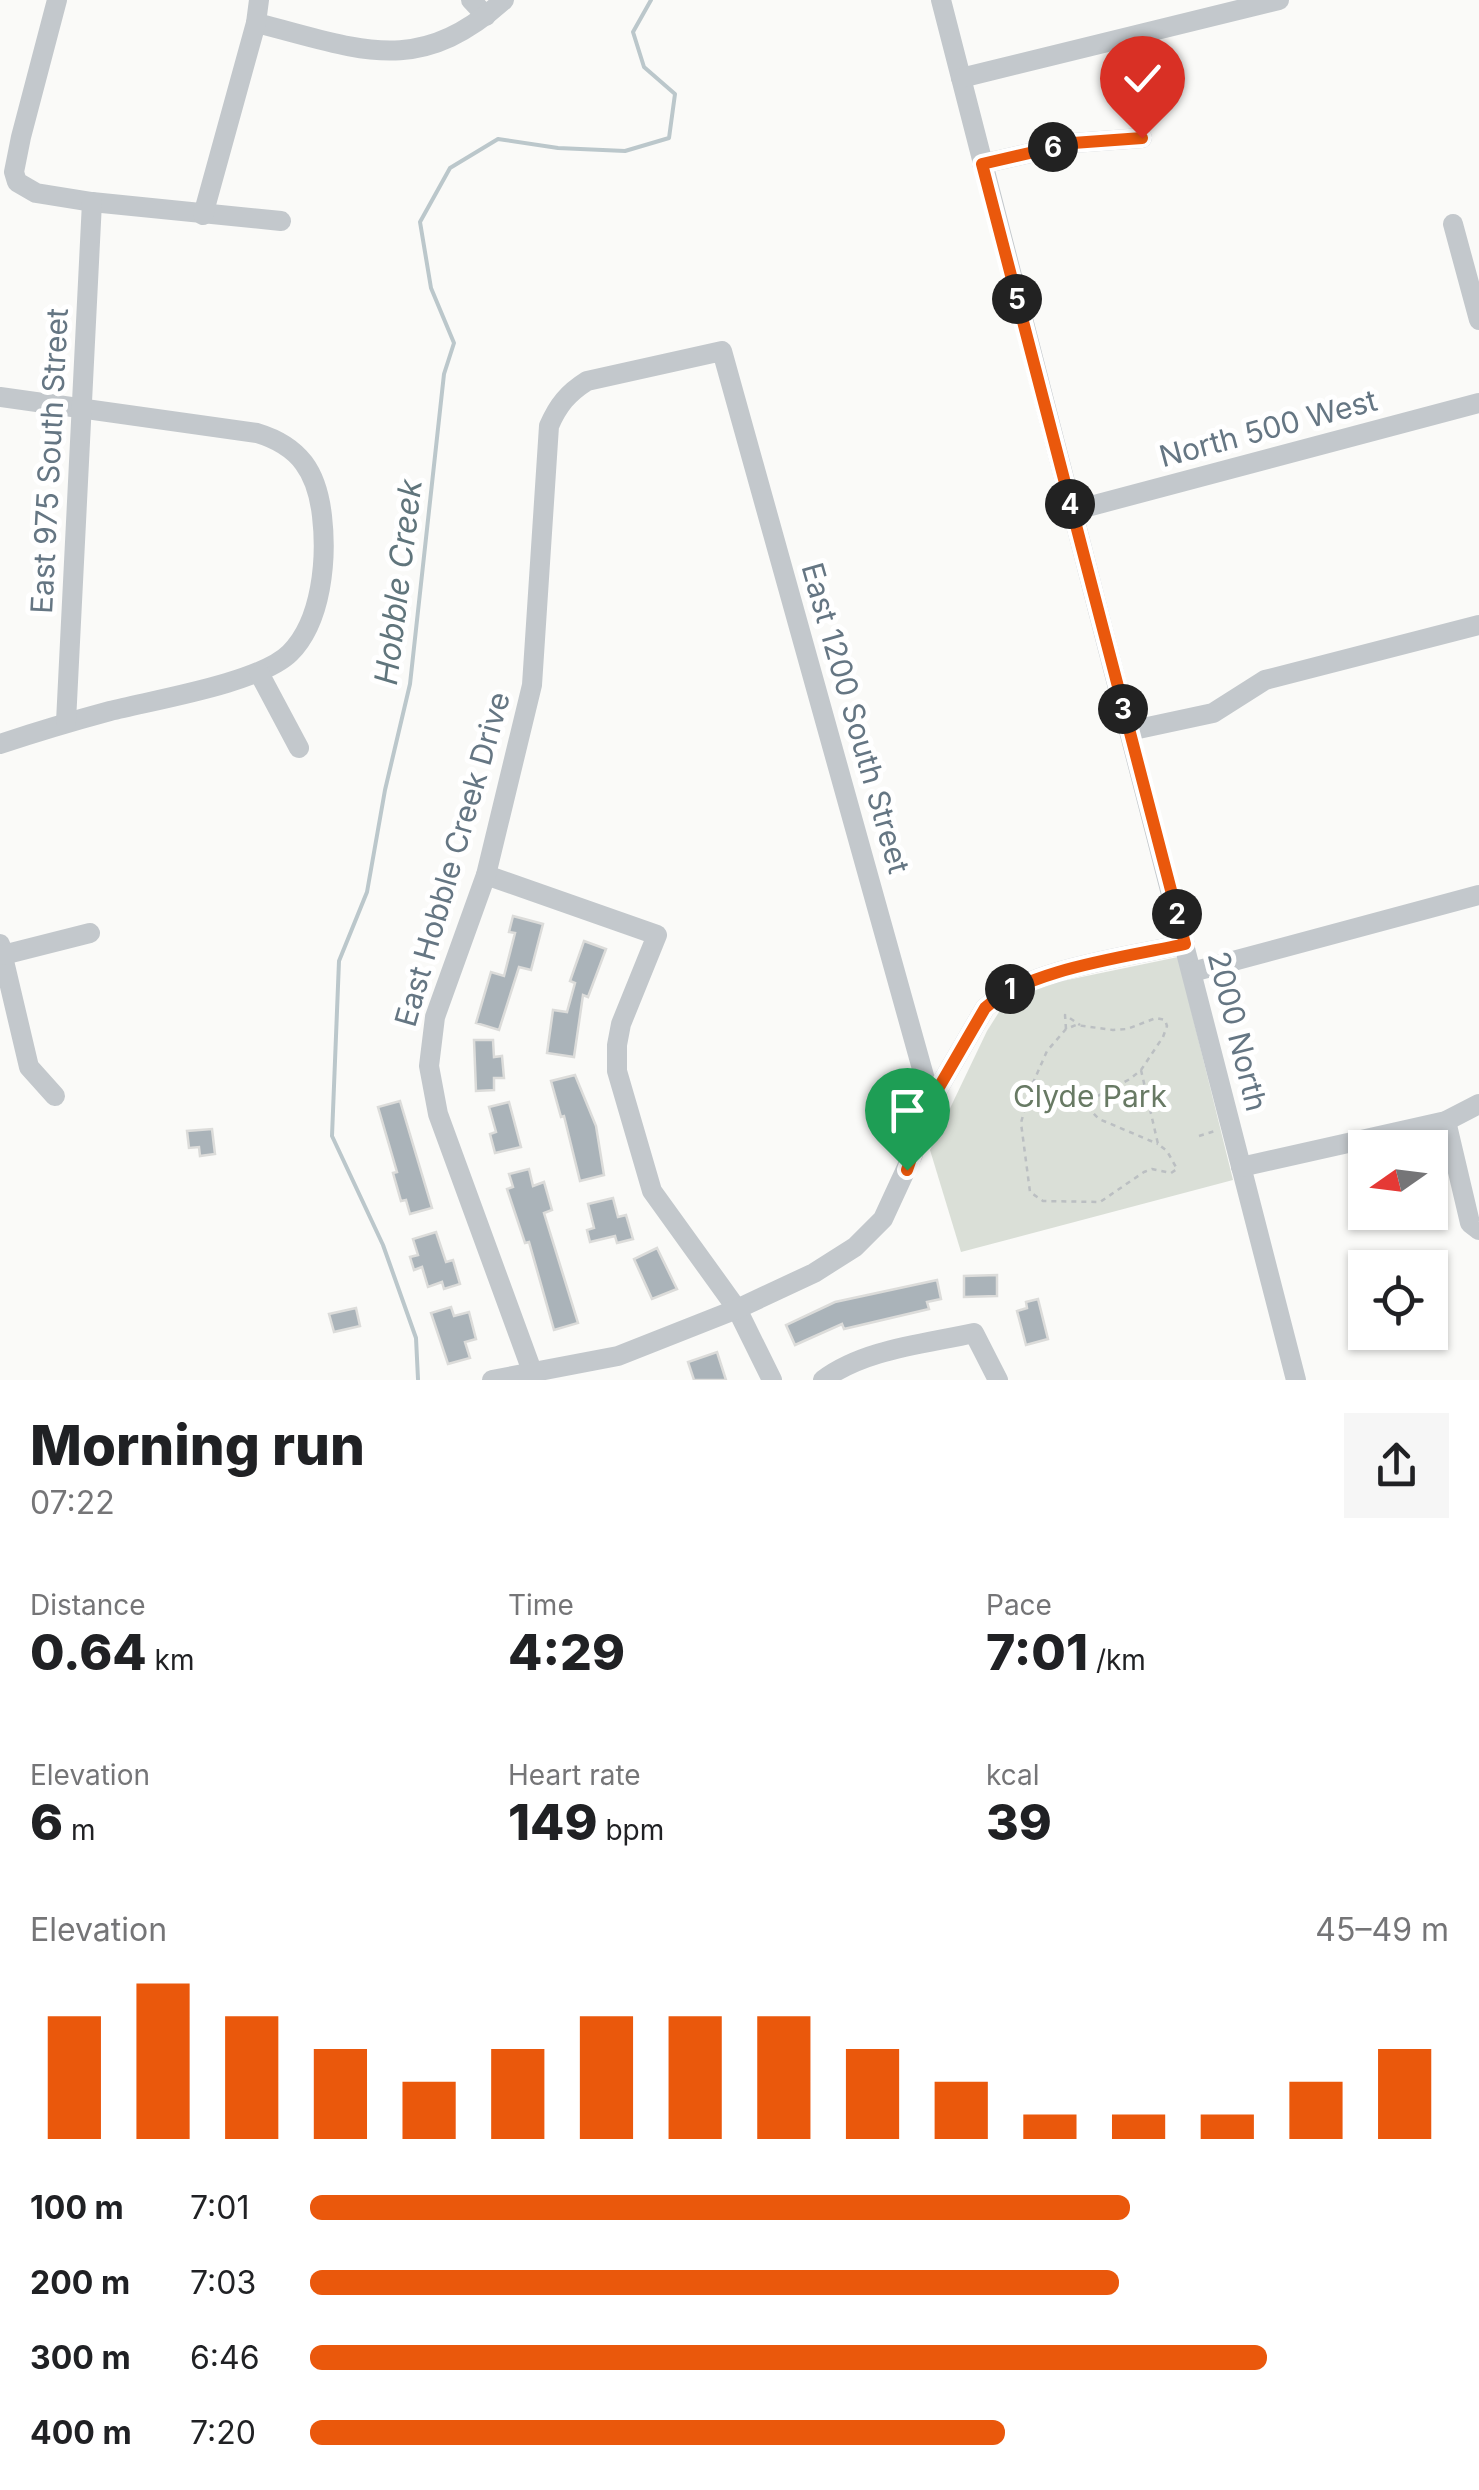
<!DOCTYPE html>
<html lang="en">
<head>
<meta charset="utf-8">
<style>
	:root { --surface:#fff; --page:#f6f6f6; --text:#202124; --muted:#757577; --accent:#ea580c }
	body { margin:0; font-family:Inter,sans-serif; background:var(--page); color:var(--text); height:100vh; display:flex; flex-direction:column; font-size:38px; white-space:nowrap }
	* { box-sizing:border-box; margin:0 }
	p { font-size:32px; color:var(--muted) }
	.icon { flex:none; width:55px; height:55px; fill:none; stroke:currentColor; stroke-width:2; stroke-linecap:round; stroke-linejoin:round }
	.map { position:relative; height:1380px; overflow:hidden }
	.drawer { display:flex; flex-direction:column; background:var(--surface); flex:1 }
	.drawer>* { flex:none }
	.needle { width:65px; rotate:256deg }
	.buttons { position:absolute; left:1348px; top:1130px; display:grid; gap:20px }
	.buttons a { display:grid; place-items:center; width:100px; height:100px; border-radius:0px; background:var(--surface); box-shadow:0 2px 8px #0004; font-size:50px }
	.pin { position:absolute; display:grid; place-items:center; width:85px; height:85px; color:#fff; margin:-102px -42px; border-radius:50% 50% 50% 0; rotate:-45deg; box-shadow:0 0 10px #0007 }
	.pin .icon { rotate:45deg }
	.km { position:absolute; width:50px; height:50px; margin:-25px; border-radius:50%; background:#222; color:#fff; font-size:28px; line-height:50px; text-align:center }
	.round { display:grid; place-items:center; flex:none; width:105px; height:105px; border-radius:0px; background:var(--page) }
	.summary { display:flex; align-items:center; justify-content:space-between; height:170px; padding:0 30px }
	h1 { font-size:55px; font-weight:800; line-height:75px }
	.stats { display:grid; grid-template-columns:repeat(3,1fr); gap:15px; height:170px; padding:10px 30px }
	.stats div { display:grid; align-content:center }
	.stats b { font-size:50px; font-weight:800 }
	.stats small { font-size:28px; font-weight:400 }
	.stats p { font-size:28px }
	.chart { height:280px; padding:20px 30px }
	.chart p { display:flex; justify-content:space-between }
	.chart svg { width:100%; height:180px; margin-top:10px; stroke:var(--accent); stroke-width:6 }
	ul { padding:0 30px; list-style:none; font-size:32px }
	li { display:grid; grid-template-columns:160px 120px 1fr; align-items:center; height:75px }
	li i { height:25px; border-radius:12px; background:var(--accent) }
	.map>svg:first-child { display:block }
	.green { fill:#dadfd7 }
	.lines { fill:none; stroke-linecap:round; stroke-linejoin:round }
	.stream { stroke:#bbc7cb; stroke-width:4 }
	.building { fill:#aab3b9; stroke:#dcdcda; stroke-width:2.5 }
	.path { stroke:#bbbfc2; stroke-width:2.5; stroke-dasharray:5 5; stroke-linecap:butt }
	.minor { stroke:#c3c8cc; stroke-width:20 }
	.route-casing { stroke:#fff; stroke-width:20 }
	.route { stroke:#ea580c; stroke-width:12 }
	.labels { text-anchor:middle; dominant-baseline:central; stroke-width:10; stroke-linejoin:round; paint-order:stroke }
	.street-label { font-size:30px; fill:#657683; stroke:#fff }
	.park-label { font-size:30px; fill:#687a64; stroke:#fff }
	.water-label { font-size:32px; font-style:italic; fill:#60757c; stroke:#fff }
</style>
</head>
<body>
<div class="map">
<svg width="1479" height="1380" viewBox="0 0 1479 1380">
	<rect width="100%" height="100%" fill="#fafaf8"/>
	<path class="green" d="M1178 957 1233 1180 961 1252 930 1150 987 1031 1006 1001 1048 984Z"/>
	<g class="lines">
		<path class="stream" d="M418 1379 416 1338 383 1245 332 1136 339 961 367 892 385 790 410 684 444 374 454 343 431 288 420 222 450 168 498 139 558 148 625 151 669 138 675 94 644 67 633 32 651 0"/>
	</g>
	<g class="building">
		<path d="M513 916 543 924 531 970 519 967 499 1030 476 1023 491 972 504 976 515 933 509 932Z"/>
		<path d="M584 941 606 949 588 997 583 995 574 1057 547 1053 553 1010 567 1012 575 983 570 981Z"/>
		<path d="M474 1040H493L494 1057 502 1056 504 1078H494V1090L476 1091Z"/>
		<path d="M575 1075 596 1126 604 1175 580 1181 564 1116 561 1117 551 1081Z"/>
		<path d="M400 1101 432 1208 410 1214 406 1200 401 1201 393 1173 397 1172 378 1107Z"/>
		<path d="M509 1102 521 1147 495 1153 490 1134 496 1132 489 1107Z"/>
		<path d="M212 1129 215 1154 200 1156 199 1147 189 1148 187 1131Z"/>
		<path d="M529 1169 533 1186 544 1182 552 1210 544 1213 578 1323 554 1330 529 1242 525 1243 507 1189 513 1187 509 1174Z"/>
		<path d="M613 1198 618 1217 626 1215 633 1239 617 1243 615 1236 590 1242 587 1230 594 1228 588 1204Z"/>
		<path d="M436 1232 446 1262 453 1260 460 1284 444 1289 442 1282 428 1287 422 1267 414 1270 410 1257 418 1255 413 1239Z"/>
		<path d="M657 1248 677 1289 652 1299 634 1259Z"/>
		<path d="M997 1275V1296L964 1297V1276Z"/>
		<path d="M937 1280 941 1299 927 1302 929 1309 844 1329 842 1324 795 1345 786 1325 835 1302Z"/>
		<path d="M1038 1299 1048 1339 1026 1345 1017 1311 1027 1308 1026 1302Z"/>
		<path d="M451 1307 454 1316 469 1312 476 1339 465 1342 470 1358 448 1364 431 1313Z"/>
		<path d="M356 1308 360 1326 334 1332 329 1314Z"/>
		<path d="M717 1352 726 1380H694L688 1362Z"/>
	</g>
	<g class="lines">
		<g class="path">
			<path d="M1066 1029 1065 1015 1080 1025"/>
			<path d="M1141 1070 1158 1144 1167 1151 1177 1169 1171 1173 1152 1169 1144 1172 1100 1202 1043 1201 1030 1192 1021 1123 1029 1092 1047 1051 1066 1029 1076 1025 1113 1030 1127 1029 1156 1018 1165 1020 1167 1026 1163 1037 1141 1070 1130 1079 1090 1100 1089 1109 1099 1119 1158 1144"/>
			<path d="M1199 1136 1215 1131"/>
		</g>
		<g class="minor">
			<path d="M57 0 21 137 14 172 17 182 36 193 92 202 281 221"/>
			<path d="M471 0 486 16"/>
			<path d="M941 0 1296 1380"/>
			<path d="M256 23C358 48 416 79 504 0"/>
			<path d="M961 78 1279 0"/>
			<path d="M982 164 1073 143 1142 138"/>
			<path d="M203 215 256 23 259 0"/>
			<path d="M1453 224 1479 320"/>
			<path d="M0 397 257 433C300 446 317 472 322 516 327 559 322 621 290 653 260 683 153 700 110 711 73 721 36 732 0 744"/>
			<path d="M1072 511 1479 403"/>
			<path d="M259 673 299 748"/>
			<path d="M66 722 92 202"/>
			<path d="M1129 731 1213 713 1265 680 1479 625"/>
			<path d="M486 875 657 935 621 1024 617 1045V1071L652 1191 737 1309 772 1380"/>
			<path d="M0 944 29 1067 55 1096"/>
			<path d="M3 955 90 933"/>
			<path d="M1192 972 1479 895"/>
			<path d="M1446 1121 1470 1223 1479 1230"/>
			<path d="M1241 1167 1446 1121 1479 1104"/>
			<path d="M532 1371 438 1114 429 1066 435 1017 486 875 532 685 549 426C558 405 568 393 587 381L722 351 931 1101"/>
			<path d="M492 1380 618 1356 737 1309 814 1273 855 1247 883 1219 913 1154 931 1101 985 1008C1027 969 1127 957 1185 944"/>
			<path d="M823 1380C864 1349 925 1344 974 1333L998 1380"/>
		</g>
	</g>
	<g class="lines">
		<defs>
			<path id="route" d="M907 1170 931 1101 985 1008C1027 969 1127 957 1185 944L982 164 1073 143 1142 138"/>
		</defs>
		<use href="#route" class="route-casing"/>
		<use href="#route" class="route"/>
	</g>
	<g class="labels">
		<g class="street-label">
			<text transform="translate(1268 428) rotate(-15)">North 500 West</text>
			<text transform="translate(49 461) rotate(-87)">East 975 South Street</text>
			<text transform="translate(856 718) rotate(74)">East 1200 South Street</text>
			<text transform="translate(452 859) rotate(-74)">East Hobble Creek Drive</text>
			<text transform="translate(1238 1031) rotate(76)">2000 North</text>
		</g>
		<g class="park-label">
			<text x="1090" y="1096">Clyde Park</text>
		</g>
		<g class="water-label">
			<text transform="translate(398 582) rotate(-83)">Hobble Creek</text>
		</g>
	</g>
</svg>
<div class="buttons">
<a><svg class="needle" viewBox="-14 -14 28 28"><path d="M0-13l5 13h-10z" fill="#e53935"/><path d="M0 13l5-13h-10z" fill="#757577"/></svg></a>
<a><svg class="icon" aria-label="locate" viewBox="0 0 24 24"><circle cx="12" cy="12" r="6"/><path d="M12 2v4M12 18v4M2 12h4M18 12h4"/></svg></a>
</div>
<div class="pin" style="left:907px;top:1170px;background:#1e9e55"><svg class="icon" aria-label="arrive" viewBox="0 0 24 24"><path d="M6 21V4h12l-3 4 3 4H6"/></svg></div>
<div class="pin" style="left:1142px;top:138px;background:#d93025"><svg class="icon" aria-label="check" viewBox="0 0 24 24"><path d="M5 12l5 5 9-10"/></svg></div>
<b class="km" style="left:1010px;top:989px">1</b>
<b class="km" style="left:1177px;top:914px">2</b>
<b class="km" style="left:1123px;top:709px">3</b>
<b class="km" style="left:1070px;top:504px">4</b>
<b class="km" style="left:1017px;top:299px">5</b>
<b class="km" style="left:1053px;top:147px">6</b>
</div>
<section class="drawer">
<div class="summary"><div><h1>Morning run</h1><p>07:22</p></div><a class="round"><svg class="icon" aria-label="share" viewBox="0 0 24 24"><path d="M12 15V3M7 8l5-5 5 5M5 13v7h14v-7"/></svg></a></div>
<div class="stats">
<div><p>Distance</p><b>0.64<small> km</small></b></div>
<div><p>Time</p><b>4:29</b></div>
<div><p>Pace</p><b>7:01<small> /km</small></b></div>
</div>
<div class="stats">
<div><p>Elevation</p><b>6<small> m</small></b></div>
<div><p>Heart rate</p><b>149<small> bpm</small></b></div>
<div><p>kcal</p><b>39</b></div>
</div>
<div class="chart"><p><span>Elevation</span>45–49 m</p>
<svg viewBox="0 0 160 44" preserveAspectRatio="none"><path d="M5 44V14M15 44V6M25 44V14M35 44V22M45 44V30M55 44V22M65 44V14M75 44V14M85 44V14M95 44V22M105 44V30M115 44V38M125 44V38M135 44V38M145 44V30M155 44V22"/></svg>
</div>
<ul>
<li><b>100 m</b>7:01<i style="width:72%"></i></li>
<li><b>200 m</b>7:03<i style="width:71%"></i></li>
<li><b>300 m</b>6:46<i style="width:84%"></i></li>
<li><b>400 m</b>7:20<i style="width:61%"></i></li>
</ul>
</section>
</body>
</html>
